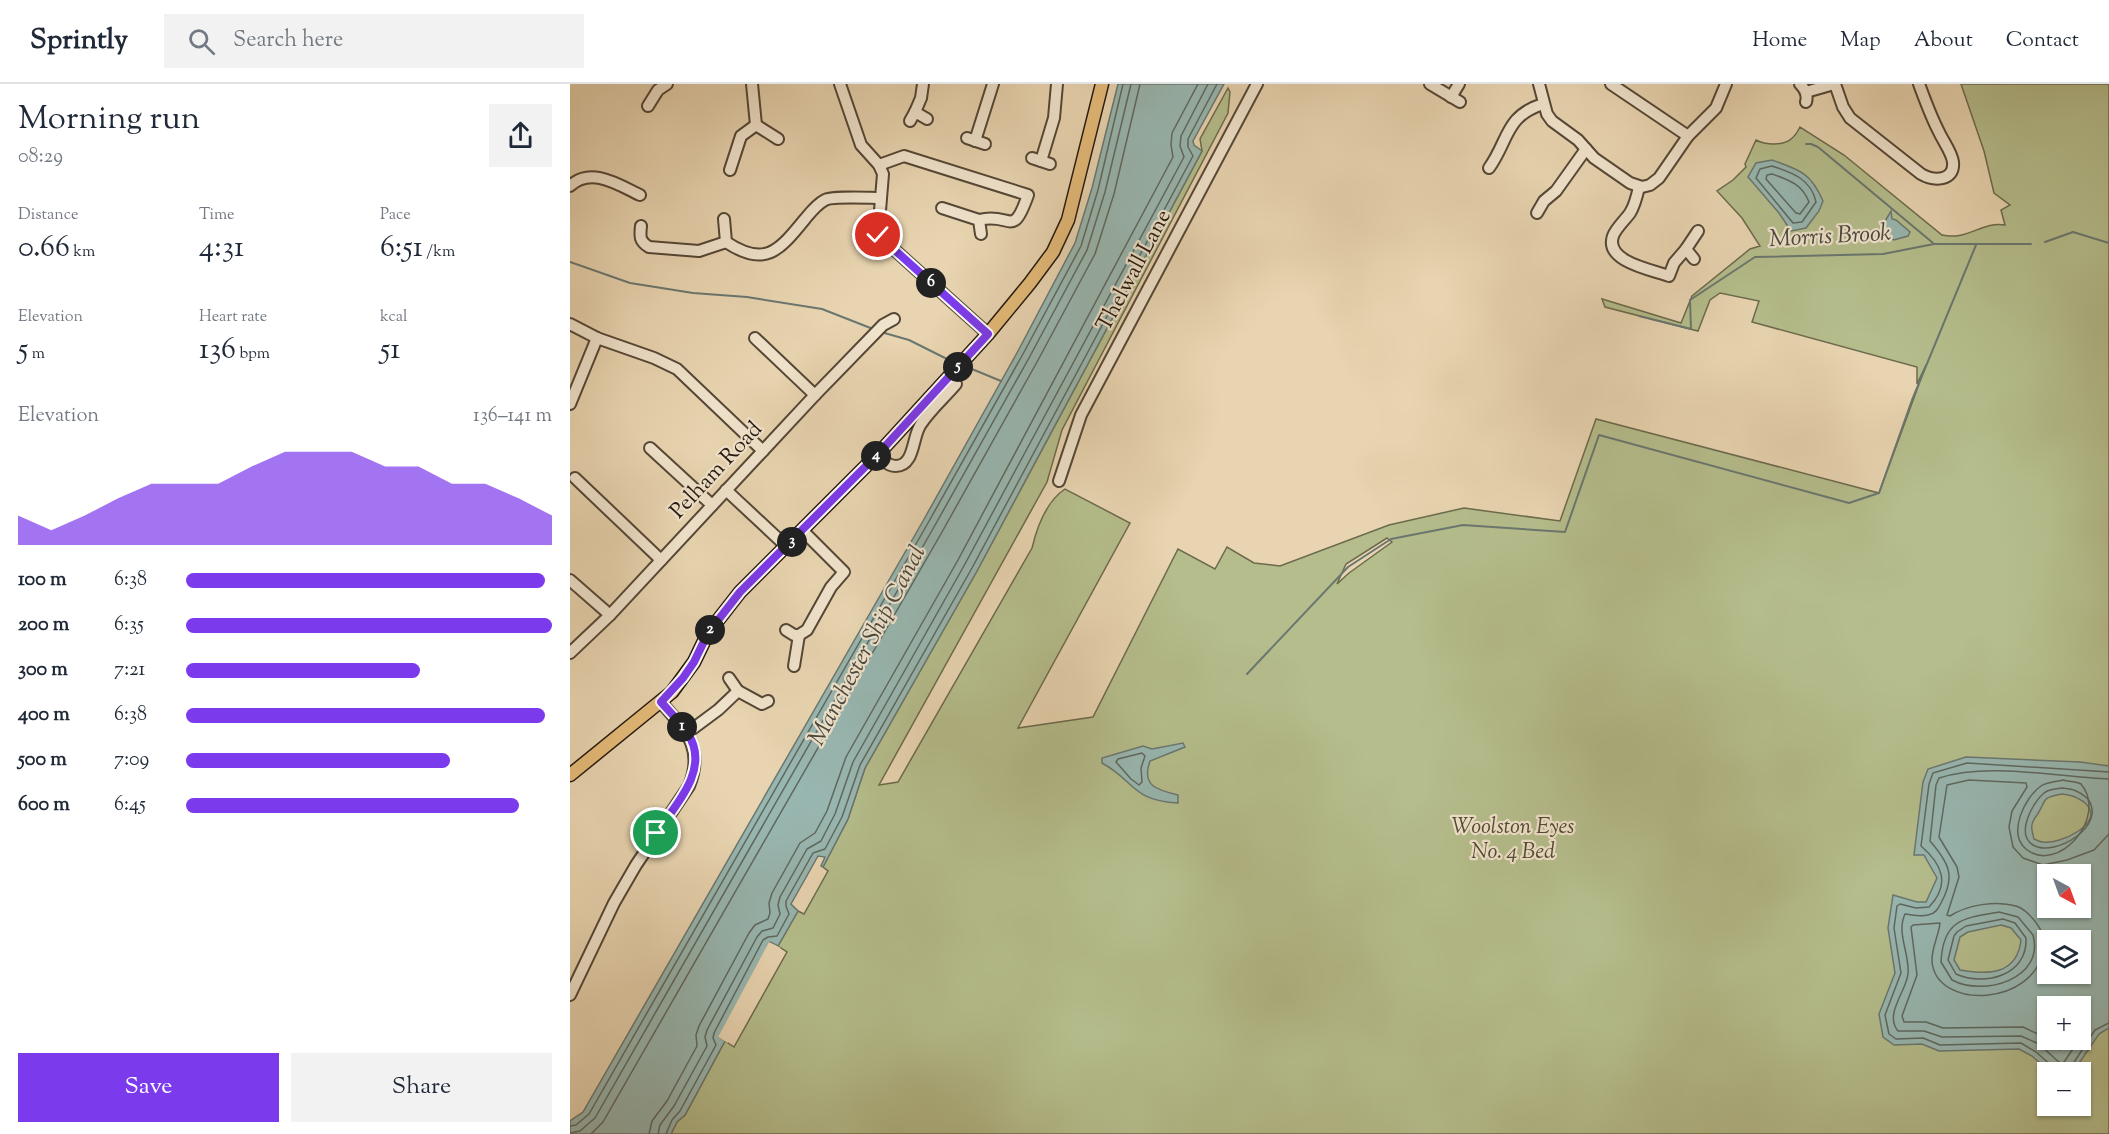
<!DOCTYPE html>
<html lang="en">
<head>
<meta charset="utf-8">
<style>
	:root { --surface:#fff; --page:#f2f2f3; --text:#1f2937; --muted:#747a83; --line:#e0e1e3; --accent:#7c3aed }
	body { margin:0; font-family:"Sorts Mill Goudy",serif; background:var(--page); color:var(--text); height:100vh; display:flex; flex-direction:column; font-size:22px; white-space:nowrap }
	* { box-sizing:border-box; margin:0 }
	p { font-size:20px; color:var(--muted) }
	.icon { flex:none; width:33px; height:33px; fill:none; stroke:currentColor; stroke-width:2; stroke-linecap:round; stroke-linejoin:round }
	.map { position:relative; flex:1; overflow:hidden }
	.side { display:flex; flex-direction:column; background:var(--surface); width:570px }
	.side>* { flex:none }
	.needle { width:39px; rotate:139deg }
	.fabs { position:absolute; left:1467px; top:780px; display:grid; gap:12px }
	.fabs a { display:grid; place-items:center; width:54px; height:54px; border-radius:0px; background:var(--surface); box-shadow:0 2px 4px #0004; font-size:30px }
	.pin { position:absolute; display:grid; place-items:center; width:51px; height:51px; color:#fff; margin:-26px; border:3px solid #fff; border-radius:50%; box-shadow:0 2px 6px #0007 }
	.km { position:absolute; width:30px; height:30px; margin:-15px; border-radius:50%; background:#222; color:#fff; font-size:16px; line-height:30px; text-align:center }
	.round { display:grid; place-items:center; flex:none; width:63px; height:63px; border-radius:0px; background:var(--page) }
	.summary { display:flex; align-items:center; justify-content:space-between; height:102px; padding:0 18px }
	h1 { font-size:33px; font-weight:600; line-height:45px }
	.metrics { display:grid; grid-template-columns:repeat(3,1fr); gap:9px; height:102px; padding:6px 18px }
	.metrics div { display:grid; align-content:center }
	.metrics b { font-size:30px; font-weight:600 }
	.metrics small { font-size:16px; font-weight:400 }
	.metrics p { font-size:16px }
	.chart { height:168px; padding:12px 18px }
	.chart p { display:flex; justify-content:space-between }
	.chart svg { width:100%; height:108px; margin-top:6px; fill:var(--accent); opacity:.7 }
	.action { display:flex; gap:12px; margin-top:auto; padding:12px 18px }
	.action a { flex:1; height:69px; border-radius:0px; background:var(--accent); color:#fff; font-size:24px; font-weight:600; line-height:69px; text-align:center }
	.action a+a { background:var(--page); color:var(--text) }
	ul { padding:0 18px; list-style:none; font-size:20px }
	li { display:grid; grid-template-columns:96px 72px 1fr; align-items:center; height:45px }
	li i { height:15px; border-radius:8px; background:var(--accent) }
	header { display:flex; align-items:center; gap:36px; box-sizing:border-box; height:84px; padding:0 30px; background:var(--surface); border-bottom:2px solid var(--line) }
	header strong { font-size:28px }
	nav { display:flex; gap:33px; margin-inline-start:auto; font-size:21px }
	.search { width:420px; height:54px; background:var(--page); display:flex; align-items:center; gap:15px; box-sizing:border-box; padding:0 21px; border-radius:0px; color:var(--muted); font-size:22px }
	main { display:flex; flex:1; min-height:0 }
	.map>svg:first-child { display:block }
	.green { fill:#b5bd8c; stroke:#6c6a4d; stroke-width:1.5; fill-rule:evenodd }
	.water { fill:#98b7b1; stroke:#6a7770; stroke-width:1.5; fill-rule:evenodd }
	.pier { fill:#e8d4b0 }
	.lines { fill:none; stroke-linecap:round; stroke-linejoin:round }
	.shore { stroke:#5e6860; stroke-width:1.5 }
	.stream { stroke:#6a7770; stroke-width:2 }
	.minor-casing { stroke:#554736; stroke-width:14 }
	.major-casing { stroke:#24180e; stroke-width:15 }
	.minor { stroke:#f0e3cc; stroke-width:10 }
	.major { stroke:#e4ba78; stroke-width:12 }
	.route-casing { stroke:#fff; stroke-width:12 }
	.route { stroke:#7c3aed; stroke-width:8 }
	.labels { text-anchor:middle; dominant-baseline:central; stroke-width:4.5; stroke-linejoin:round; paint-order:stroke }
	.street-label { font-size:22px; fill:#24180e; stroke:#f0e3cc }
	.park-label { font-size:22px; font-style:italic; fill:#504a34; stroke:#f0e3cc }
	.water-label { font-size:24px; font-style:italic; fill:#47483f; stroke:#f0e3cc }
</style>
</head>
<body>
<header>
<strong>Sprintly</strong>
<div class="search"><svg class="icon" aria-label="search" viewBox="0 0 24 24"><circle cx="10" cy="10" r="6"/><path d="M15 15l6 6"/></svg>Search here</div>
<nav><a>Home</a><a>Map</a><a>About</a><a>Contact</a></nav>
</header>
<main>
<section class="side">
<div class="summary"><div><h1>Morning run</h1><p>08:29</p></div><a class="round"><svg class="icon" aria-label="share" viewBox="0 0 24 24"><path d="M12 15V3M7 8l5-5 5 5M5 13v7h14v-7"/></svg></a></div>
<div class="metrics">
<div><p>Distance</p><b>0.66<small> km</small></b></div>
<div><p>Time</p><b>4:31</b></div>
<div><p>Pace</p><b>6:51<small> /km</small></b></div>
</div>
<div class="metrics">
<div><p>Elevation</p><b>5<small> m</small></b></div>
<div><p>Heart rate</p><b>136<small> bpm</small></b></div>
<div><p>kcal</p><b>51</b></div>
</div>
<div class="chart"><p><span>Elevation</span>136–141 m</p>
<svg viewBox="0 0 160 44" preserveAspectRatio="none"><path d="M0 44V32L10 38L20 32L30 25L40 19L50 19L60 19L70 12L80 6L90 6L100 6L110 12L120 12L130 19L140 19L150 25L160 32V44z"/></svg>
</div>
<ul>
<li><b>100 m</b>6:38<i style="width:98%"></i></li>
<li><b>200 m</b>6:35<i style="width:100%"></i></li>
<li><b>300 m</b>7:21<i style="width:64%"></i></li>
<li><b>400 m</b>6:38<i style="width:98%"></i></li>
<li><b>500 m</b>7:09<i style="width:72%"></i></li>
<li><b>600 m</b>6:45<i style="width:91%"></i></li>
</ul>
<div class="action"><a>Save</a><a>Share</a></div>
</section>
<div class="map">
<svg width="1539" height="1050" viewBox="0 0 1539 1050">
	<rect width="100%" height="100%" fill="#e8d4b0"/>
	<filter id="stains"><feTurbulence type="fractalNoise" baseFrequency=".00333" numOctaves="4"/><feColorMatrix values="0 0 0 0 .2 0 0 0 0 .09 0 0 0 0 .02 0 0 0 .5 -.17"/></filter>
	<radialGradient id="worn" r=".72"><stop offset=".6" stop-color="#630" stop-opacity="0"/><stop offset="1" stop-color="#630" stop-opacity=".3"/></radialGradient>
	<path class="green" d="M1391 0H1539V1050H101L107 1038 115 1031 155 957 164 963 217 868 208 862 228 827 234 830 258 787 253 783 278 735 295 684 407 487 632 67 630 55 658 4 660 8 658 29 492 346 477 398 309 701 328 698 462 464C467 443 477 417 495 405L560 439 448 644 523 633 608 465 645 485 657 463 684 479 710 482 819 441 894 424 990 437 1026 335 1309 409 1356 281 1347 300V283L1182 238 1189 217 1150 209 1140 216 1128 247 1035 223 1032 215 1111 239 1122 212 1180 165 1190 162 1172 134 1147 107 1163 96 1176 83 1175 80 1186 56C1195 61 1213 62 1221 55 1225 52 1228 47 1230 43L1274 71 1372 151C1398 157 1412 137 1435 141L1431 126 1440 121 1424 109 1414 67ZM817 454 822 458 779 489 767 500 776 480ZM1478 790H1510V824H1478ZM1478 856H1510V890H1478ZM1478 922H1510V956H1478ZM1478 988H1510V1022H1478Z"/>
	<g class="water">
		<path d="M548 0H654L623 57 624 61 632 67 407 487 295 684 278 735 253 783 251 782 255 773 248 772 221 820 228 827 208 862 200 858 149 953 155 957 115 1031 107 1038 101 1050H0V1037L13 1028 353 437 448 267 505 159 522 104Z"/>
		<path d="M1202 76C1230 86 1241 89 1253 117L1249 127 1236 144 1221 147 1209 129 1178 93 1186 79Z"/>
		<path d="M1321 127 1322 135 1326 136 1340 148 1338 152 1324 156 1317 152 1311 156 1308 149Z"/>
		<path d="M613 659 615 663 580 677C571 702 587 706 608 711V719C562 717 565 697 532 679V674L573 662 582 665Z"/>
		<path d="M1396 673 1510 678 1539 682V944L1529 950 1503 988H1480L1462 972 1449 965 1369 967 1352 960 1324 961 1313 953 1309 930 1325 889 1318 844 1323 811 1347 818H1356L1367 794 1354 771H1344L1353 698 1358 685ZM1492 710C1502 711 1506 713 1514 718 1539 739 1488 761 1473 758 1470 758 1467 756 1464 755 1461 744 1460 740 1467 731 1477 716 1470 714 1492 710ZM1478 790H1510V824H1478ZM1431 841 1441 844 1451 856C1447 891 1418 891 1390 886L1384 876 1390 853 1398 848ZM1478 856H1510V890H1478ZM1510 922V956H1478V922Z"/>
	</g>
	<path class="pier" d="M199 858 211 864 208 865 200 862 152 952 158 955V959L148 953Z"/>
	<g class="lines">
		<g class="shore">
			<path d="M1202 82C1223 89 1241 95 1246 118L1232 138 1223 139 1186 94 1190 85Z"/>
			<path d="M1202 90C1219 96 1232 100 1239 118L1230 130 1226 129 1196 95 1197 91Z"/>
			<path d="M572 669 575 672 571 684 572 698 569 701 561 695 546 678 548 675Z"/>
			<path d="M1493 696C1499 698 1506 697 1511 700 1539 734 1487 791 1456 765 1437 749 1455 713 1471 702 1477 698 1486 698 1493 696Z"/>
			<path d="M1492 704C1503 705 1509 707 1517 714 1539 741 1485 774 1463 761 1445 750 1463 718 1474 709 1479 705 1486 705 1492 704Z"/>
			<path d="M1429 828 1448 833 1463 851C1475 895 1414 913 1382 896L1371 878C1373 835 1394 834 1429 828Z"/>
			<path d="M1433 835 1445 839 1456 854C1458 891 1415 903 1386 890L1378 876 1384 852 1387 848 1396 842Z"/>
			<path d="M1499 956 1490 966 1474 953 1453 943 1373 944 1356 938H1334L1332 932 1347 891 1341 843 1343 841 1370 839C1369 851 1361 865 1362 878 1367 927 1466 922 1473 865 1473 857 1474 850 1469 843 1463 834 1456 825 1446 822 1426 816 1397 821 1380 832L1377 831 1389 793 1387 783 1369 753 1377 701 1399 696 1456 699 1457 703 1442 727 1439 743 1443 763 1453 774 1473 781 1497 776 1524 766 1539 750"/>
			<path d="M1509 956 1492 981 1469 960 1451 952 1372 953 1354 947H1328C1314 930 1336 908 1338 890 1340 870 1326 849 1335 830 1343 831 1350 833 1358 831 1365 830 1368 825 1371 819 1386 792 1379 779 1360 757L1366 701 1369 694C1418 678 1488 693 1539 695"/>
			<path d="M1484 988 1482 982 1466 968 1451 959 1370 961 1353 954 1326 955 1319 950 1315 931 1331 889 1324 844 1327 822 1330 820 1346 824 1359 823C1381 800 1372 780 1351 762L1359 700 1363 689 1397 679 1539 688"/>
			<path d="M1500 988 1501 983 1525 946 1539 939"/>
			<path d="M0 1042 6 1041 19 1030 358 439 453 270 511 162 528 106 553 0"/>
			<path d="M0 1049 10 1047 25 1034 364 443 459 274 517 166 535 108 561 0"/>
			<path d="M21 1050 33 1038 372 448 467 278 525 170 544 110 570 0"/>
			<path d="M79 1050 82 1037 97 1017 127 962 126 951 129 942 179 849 185 841 198 835 200 829 199 819 202 809 230 759 245 749 257 727 276 673 388 476 603 73 601 61 602 49 628 0"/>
			<path d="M88 1050 90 1041 104 1022 137 962 135 953 137 946 187 853 192 847 203 844 210 830 208 821 210 813 237 765 251 757 265 730 283 678 395 480 614 73 610 62 611 52 638 0"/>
			<path d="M96 1050 102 1036 110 1027 146 961 143 954 144 949 193 856 198 853 207 852 219 830 216 822V817L243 769 255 765 272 733 290 681 402 484 623 72 618 63V55L647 0"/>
		</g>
		<g class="stream">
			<path d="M1236 60H1241L1248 63 1363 159"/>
			<path d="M1475 158 1503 148 1539 159"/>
			<path d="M0 178 60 199 123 209 177 213 252 225 303 245"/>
			<path d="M1069 232 1121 245 1120 216 1185 173 1313 170 1364 160H1461"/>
			<path d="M311 248 339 256 383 278"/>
			<path d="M397 283 431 297"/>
			<path d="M677 590 778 483 821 455 893 441 995 448 1029 351 1279 419 1309 409 1342 316 1406 161"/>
		</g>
		<defs>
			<g id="minor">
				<path d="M182 0 186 41"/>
				<path d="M270 0 291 61 309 81 313 90 308 151 418 250"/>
				<path d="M860 0 890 18"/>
				<path d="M969 0 977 30 982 37 1008 56 1024 74 1060 99 1072 103 1080 101 1089 94 1118 52 1146 24 1156 0"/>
				<path d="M1041 0 1118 52"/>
				<path d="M1230 0C1235 5 1238 11 1236 18"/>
				<path d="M1265 0 1273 23 1280 34 1351 90C1363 97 1385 98 1383 78 1382 69 1373 57 1369 48 1361 33 1355 16 1349 0"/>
				<path d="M1236 8 1264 0"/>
				<path d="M881 13 889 0"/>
				<path d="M78 22 88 6 97 0"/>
				<path d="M345 28 351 14 353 0"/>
				<path d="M340 37 345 28 357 35"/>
				<path d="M397 54 415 60"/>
				<path d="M405 57 423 0"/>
				<path d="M462 74 480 80"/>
				<path d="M471 77 484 34 487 0"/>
				<path d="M309 81 334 72 458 111C442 156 442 128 409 136"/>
				<path d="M919 84C939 56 935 32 973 20"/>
				<path d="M160 86 171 52 186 41 208 55"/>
				<path d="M0 102C21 82 49 101 70 111"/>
				<path d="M1069 103C1067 112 1065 121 1060 129 1055 136 1046 144 1043 152 1034 178 1083 186 1099 192L1104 179 1116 165"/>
				<path d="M372 124 409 136 411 150"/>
				<path d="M967 129 974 117 986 107 1016 65"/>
				<path d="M154 135 156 158C195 184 209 167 235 135 240 129 247 120 255 116 262 112 299 114 310 114"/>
				<path d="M71 142C70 152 69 157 79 163L129 167 156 158"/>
				<path d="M1124 175 1116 165 1128 147"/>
				<path d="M0 240 27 254 84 274 107 285 193 367"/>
				<path d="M185 254 245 311"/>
				<path d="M0 320 27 254"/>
				<path d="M80 364 142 421"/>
				<path d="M310 368C313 375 316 382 326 382 345 382 342 352 351 340 361 325 375 313 386 300"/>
				<path d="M5 394 91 476"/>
				<path d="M489 397 511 331 687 0"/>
				<path d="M156 406 217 463"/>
				<path d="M0 496 40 531"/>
				<path d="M216 546 224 551H229L237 546 261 503 274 488 233 447"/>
				<path d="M0 569 40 531 245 311 313 241 324 235"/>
				<path d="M224 582 229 551"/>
				<path d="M159 594 168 607"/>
				<path d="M117 649 148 626 168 607 192 620 198 617"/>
				<path d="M0 911 44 819 66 781 119 702C135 663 114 645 91 618"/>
			</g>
			<path id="major" d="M0 691 102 608 124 578 138 549 170 508 310 368 418 250 460 199 483 168 498 136 532 0"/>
		</defs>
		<use href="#minor" class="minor-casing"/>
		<use href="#major" class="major-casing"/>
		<use href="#minor" class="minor"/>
		<use href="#major" class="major"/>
	</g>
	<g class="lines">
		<defs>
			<path id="route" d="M86 749C105 722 141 685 118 650 110 638 100 628 91 618L113 594 124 578 138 549 170 508 310 368 418 250 308 151"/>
		</defs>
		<use href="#route" class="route-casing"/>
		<use href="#route" class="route"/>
	</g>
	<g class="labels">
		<g class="street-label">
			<text transform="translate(565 187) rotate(-62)">Thelwall Lane</text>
			<text transform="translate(147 387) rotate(-47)">Pelham Road</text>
		</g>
		<g class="park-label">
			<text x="943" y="744">Woolston Eyes<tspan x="943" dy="25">No. 4 Bed</tspan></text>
		</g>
		<g class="water-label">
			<text transform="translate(1260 153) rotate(-3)">Morris Brook</text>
			<text transform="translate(298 562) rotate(-62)">Manchester Ship Canal</text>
		</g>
	</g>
	<rect width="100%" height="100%" filter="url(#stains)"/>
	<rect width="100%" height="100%" fill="url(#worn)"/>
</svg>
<div class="fabs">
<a><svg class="needle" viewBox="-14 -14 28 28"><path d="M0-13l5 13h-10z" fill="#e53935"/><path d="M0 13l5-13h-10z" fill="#747a83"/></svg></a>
<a><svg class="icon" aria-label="layers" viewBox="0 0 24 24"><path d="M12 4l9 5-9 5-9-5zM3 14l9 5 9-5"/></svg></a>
<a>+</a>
<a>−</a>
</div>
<div class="pin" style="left:86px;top:749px;background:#1e9e55"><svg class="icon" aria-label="arrive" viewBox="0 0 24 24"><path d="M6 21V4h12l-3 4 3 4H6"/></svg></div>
<div class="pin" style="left:308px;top:151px;background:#d93025"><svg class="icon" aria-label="check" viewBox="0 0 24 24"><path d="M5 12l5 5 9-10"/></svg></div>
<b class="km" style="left:112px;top:643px">1</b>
<b class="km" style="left:140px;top:546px">2</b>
<b class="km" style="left:222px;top:458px">3</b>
<b class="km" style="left:306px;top:372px">4</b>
<b class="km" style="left:388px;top:283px">5</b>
<b class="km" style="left:361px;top:199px">6</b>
</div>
</main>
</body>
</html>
